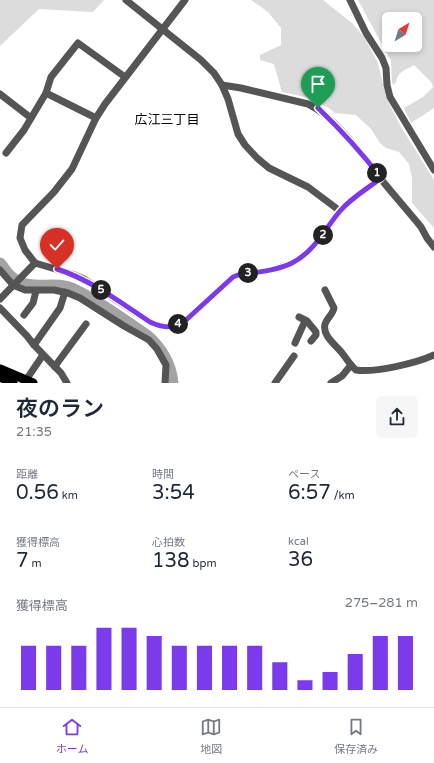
<!DOCTYPE html>
<html lang="ja">
<head>
<meta charset="utf-8">
<style>
	:root { --surface:#fff; --page:#f6f6f7; --text:#1f2937; --muted:#747a83; --line:#e0e1e3; --accent:#7c3aed }
	body { margin:0; font-family:"Varela Round","Noto Sans JP",sans-serif; background:var(--page); color:var(--text); height:100vh; display:flex; flex-direction:column; font-size:15px; white-space:nowrap }
	* { box-sizing:border-box; margin:0 }
	p { font-size:13px; color:var(--muted) }
	.icon { flex:none; width:22px; height:22px; fill:none; stroke:currentColor; stroke-width:2; stroke-linecap:round; stroke-linejoin:round }
	.map { position:relative; height:383px; overflow:hidden }
	.drawer { display:flex; flex-direction:column; background:var(--surface); flex:1 }
	.drawer>* { flex:none }
	.needle { width:26px; rotate:38deg }
	.fabs { position:absolute; left:382px; top:12px; display:grid; gap:8px }
	.fabs a { display:grid; place-items:center; width:40px; height:40px; border-radius:6px; background:var(--surface); box-shadow:0 2px 6px #0003; font-size:20px }
	.pin { position:absolute; display:grid; place-items:center; width:34px; height:34px; color:#fff; margin:-41px -17px; border-radius:50% 50% 50% 0; rotate:-45deg; box-shadow:0 0 4px #0007 }
	.pin .icon { rotate:45deg }
	.km { position:absolute; width:20px; height:20px; margin:-10px; border-radius:50%; background:#222; color:#fff; font-size:11px; line-height:20px; text-align:center }
	.round { display:grid; place-items:center; flex:none; width:42px; height:42px; border-radius:6px; background:var(--page) }
	.headline { display:flex; align-items:center; justify-content:space-between; height:68px; padding:0 16px }
	h1 { font-size:22px; font-weight:600; line-height:30px }
	.stats { display:grid; grid-template-columns:repeat(3,1fr); gap:6px; height:68px; padding:4px 16px }
	.stats div { display:grid; align-content:center }
	.stats b { font-size:20px; font-weight:600 }
	.stats small { font-size:11px; font-weight:400 }
	.stats p { font-size:11px }
	.chart { height:112px; padding:8px 16px }
	.chart p { display:flex; justify-content:space-between }
	.chart svg { width:100%; height:72px; margin-top:4px; stroke:var(--accent); stroke-width:6 }
	.tabs { display:flex; justify-content:space-around; align-items:center; height:56px; border-top:1px solid var(--line); background:var(--surface); font-size:11px; color:var(--muted) }
	.tabs a { display:grid; justify-items:center; gap:2px }
	.tabs .current { color:var(--accent) }
	.map>svg:first-child { display:block }
	.green { fill:#dcdcdc; fill-rule:evenodd }
	.lines { fill:none; stroke-linecap:round; stroke-linejoin:round }
	.river { stroke:#a3a3a3; stroke-width:11 }
	.major-casing { stroke:#dbdbdb; stroke-width:10 }
	.minor { stroke:#555; stroke-width:7 }
	.major { stroke:#000; stroke-width:9 }
	.route-casing { stroke:#fff; stroke-width:8 }
	.route { stroke:#7c3aed; stroke-width:5 }
	.labels { text-anchor:middle; dominant-baseline:central; stroke-width:3.5; stroke-linejoin:round; paint-order:stroke }
	.neighbourhood-label { font-size:13px; fill:#000; stroke:#fff }
</style>
</head>
<body>
<div class="map">
<svg width="434" height="383" viewBox="0 0 434 383">
	<rect width="100%" height="100%" fill="#fff"/>
	<g class="green">
		<path d="M0 0H104L93 12 39 9 0 46Z"/>
		<path d="M251 0H323L352 23 364 37 378 63 386 97 400 125 434 180V228L412 203V178L409 164 399 152 386 148 380 143 371 129 356 115 335 113 327 107 310 98 282 92 274 64 260 60V55L281 45V28L268 12Z"/>
		<path d="M358 0H434V108L411 123 404 108 423 97 433 87 431 82 414 65C409 68 401 71 398 76 396 80 397 82 394 85L392 83 391 61ZM389 19H415V45H389Z"/>
	</g>
	<g class="lines">
		<path class="river" d="M0 263C4 267 7 273 12 277 31 293 54 279 74 289 100 301 123 319 147 335 162 348 171 363 173 383"/>
		<defs>
			<g id="major">
				<path d="M0 369 33 383"/>
				<path d="M0 377 13 383"/>
			</g>
		</defs>
		<use href="#major" class="major-casing"/>
		<g class="minor">
			<path d="M126 0 201 60 214 73 222 85 228 99 238 134 245 145 257 158 269 168 308 187 340 211"/>
			<path d="M185 0 105 104 96 118 72 169 54 192 22 225 20 238 25 250 35 263 72 274 84 279 150 322C165 329 172 328 186 320L233 277 238 275C256 272 276 271 292 263 315 251 324 230 340 211 351 198 367 189 381 178"/>
			<path d="M350 0 366 33 382 58 386 68 387 85 390 97 434 170"/>
			<path d="M222 85 241 88 308 104C335 117 361 153 380 178 393 194 408 211 421 227L427 238 434 247"/>
			<path d="M46 93 96 118"/>
			<path d="M0 94 31 118"/>
			<path d="M6 153 24 130 46 93 51 77 78 43 125 77"/>
			<path d="M0 270 13 285 25 290H54L68 293 80 298 124 326 149 340 157 349 166 365 165 383"/>
			<path d="M325 290 334 308C333 314 327 318 325 324 322 336 336 345 342 353 347 359 350 365 356 370 375 373 417 363 434 355"/>
			<path d="M0 299 35 263"/>
			<path d="M0 308 27 336 34 345 61 373 67 383"/>
			<path d="M24 315 33 303 36 291"/>
			<path d="M299 317 307 321 316 332V335L311 341"/>
			<path d="M295 343 305 321"/>
			<path d="M34 345 60 308 65 292"/>
			<path d="M55 367 58 362 86 324"/>
			<path d="M26 380 43 355"/>
			<path d="M275 383 294 356"/>
			<path d="M331 383 342 376 351 365"/>
		</g>
		<use href="#major" class="major"/>
	</g>
	<g class="lines">
		<defs>
			<path id="route" d="M57 269C91 280 120 302 150 322 165 329 172 328 186 320L233 277 238 275C256 272 276 271 292 263 315 251 324 230 340 211 351 198 367 189 381 178 362 153 341 130 318 108"/>
		</defs>
		<use href="#route" class="route-casing"/>
		<use href="#route" class="route"/>
	</g>
	<g class="labels">
		<g class="neighbourhood-label">
			<text x="167" y="120">広江三丁目</text>
		</g>
	</g>
</svg>
<div class="fabs">
<a><svg class="needle" viewBox="-14 -14 28 28"><path d="M0-13l5 13h-10z" fill="#e53935"/><path d="M0 13l5-13h-10z" fill="#747a83"/></svg></a>
</div>
<div class="pin" style="left:318px;top:108px;background:#1e9e55"><svg class="icon" aria-label="arrive" viewBox="0 0 24 24"><path d="M6 21V4h12l-3 4 3 4H6"/></svg></div>
<div class="pin" style="left:57px;top:269px;background:#d93025"><svg class="icon" aria-label="check" viewBox="0 0 24 24"><path d="M5 12l5 5 9-10"/></svg></div>
<b class="km" style="left:377px;top:173px">1</b>
<b class="km" style="left:323px;top:235px">2</b>
<b class="km" style="left:248px;top:273px">3</b>
<b class="km" style="left:178px;top:324px">4</b>
<b class="km" style="left:101px;top:290px">5</b>
</div>
<section class="drawer">
<div class="headline"><div><h1>夜のラン</h1><p>21:35</p></div><a class="round"><svg class="icon" aria-label="share" viewBox="0 0 24 24"><path d="M12 15V3M7 8l5-5 5 5M5 13v7h14v-7"/></svg></a></div>
<div class="stats">
<div><p>距離</p><b>0.56<small> km</small></b></div>
<div><p>時間</p><b>3:54</b></div>
<div><p>ペース</p><b>6:57<small> /km</small></b></div>
</div>
<div class="stats">
<div><p>獲得標高</p><b>7<small> m</small></b></div>
<div><p>心拍数</p><b>138<small> bpm</small></b></div>
<div><p>kcal</p><b>36</b></div>
</div>
<div class="chart"><p><span>獲得標高</span>275–281 m</p>
<svg viewBox="0 0 160 44" preserveAspectRatio="none"><path d="M5 44V17M15 44V17M25 44V17M35 44V6M45 44V6M55 44V11M65 44V17M75 44V17M85 44V17M95 44V17M105 44V27M115 44V38M125 44V33M135 44V22M145 44V11M155 44V11"/></svg>
</div>
</section>
<nav class="tabs">
<a class="current"><svg class="icon" aria-label="home" viewBox="0 0 24 24"><path d="M3 11l9-7 9 7M6 9v11h12V9"/></svg>ホーム</a>
<a><svg class="icon" aria-label="map" viewBox="0 0 24 24"><path d="M3 6l6-2 6 2 6-2v14l-6 2-6-2-6 2zM9 4v14M15 6v14"/></svg>地図</a>
<a><svg class="icon" aria-label="saved" viewBox="0 0 24 24"><path d="M7 4h10v16l-5-4-5 4z"/></svg>保存済み</a>
</nav>
</body>
</html>
